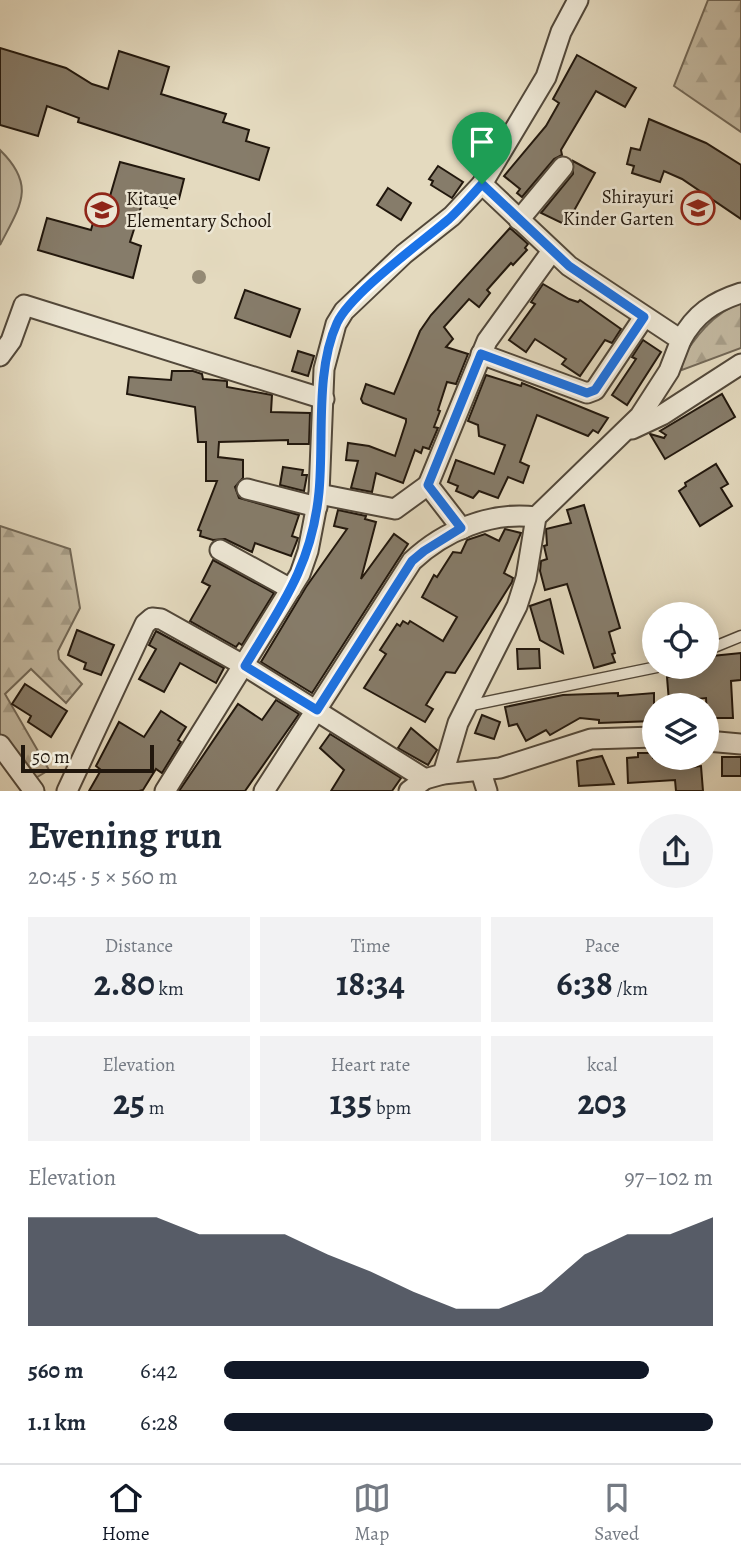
<!DOCTYPE html>
<html lang="en">
<head>
<meta charset="utf-8">
<style>
	:root { --surface:#fff; --page:#f2f2f3; --text:#1f2937; --muted:#747a83; --line:#e0e1e3; --accent:#111827 }
	body { margin:0; font-family:Alegreya,serif; background:var(--page); color:var(--text); height:100vh; display:flex; flex-direction:column; font-size:26px; white-space:nowrap }
	* { box-sizing:border-box; margin:0 }
	p { font-size:23px; color:var(--muted) }
	.icon { flex:none; width:38px; height:38px; fill:none; stroke:currentColor; stroke-width:2; stroke-linecap:round; stroke-linejoin:round }
	.map { position:relative; height:791px; overflow:hidden }
	.side { display:flex; flex-direction:column; background:var(--surface); flex:1 }
	.side>* { flex:none }
	.fabs { position:absolute; left:642px; top:602px; display:grid; gap:14px }
	.fabs a { display:grid; place-items:center; width:77px; height:77px; border-radius:50%; background:var(--surface); box-shadow:0 4px 18px #0003; font-size:35px }
	.scale { position:absolute; left:21px; bottom:18px; width:133px; box-sizing:border-box; padding-left:7px; border:4px solid #21170d; border-top:0; font-size:19px; line-height:24px; white-space:nowrap; color:#21170d; -webkit-text-stroke:5px #ede7d5; paint-order:stroke }
	.pin { position:absolute; display:grid; place-items:center; width:60px; height:60px; color:#fff; margin:-72px -30px; border-radius:50% 50% 50% 0; rotate:-45deg; box-shadow:0 0 7px #0007 }
	.pin .icon { rotate:45deg }
	.round { display:grid; place-items:center; flex:none; width:74px; height:74px; border-radius:37px; background:var(--page) }
	.head { display:flex; align-items:center; justify-content:space-between; height:119px; padding:0 28px }
	h1 { font-size:38px; font-weight:600; line-height:52px }
	.metrics { display:grid; grid-template-columns:repeat(3,1fr); gap:10px; height:119px; padding:7px 28px }
	.metrics div { display:grid; align-content:center; border-radius:0px; background:var(--page); text-align:center }
	.metrics b { font-size:35px; font-weight:600 }
	.metrics small { font-size:19px; font-weight:400 }
	.metrics p { font-size:19px }
	.chart { height:196px; padding:14px 28px }
	.chart p { display:flex; justify-content:space-between }
	.chart svg { width:100%; height:126px; margin-top:7px; fill:var(--accent); opacity:.7 }
	ul { padding:0 28px; list-style:none; font-size:23px }
	li { display:grid; grid-template-columns:112px 84px 1fr; align-items:center; height:52px }
	li i { height:18px; border-radius:9px; background:var(--accent) }
	.tab-bar { display:flex; justify-content:space-around; align-items:center; height:98px; border-top:2px solid var(--line); background:var(--surface); font-size:19px; color:var(--muted) }
	.tab-bar a { display:grid; justify-items:center; gap:4px }
	.tab-bar .selected { color:var(--accent) }
	.map>svg:first-child { display:block }
	.grass { fill:#c3b9a1; stroke:#726857; stroke-width:2 }
	.forest { fill:url(#forest-firs); stroke:#726857; stroke-width:2 }
	.building { fill:#867c6a; stroke:#21170d; stroke-width:2 }
	.lines { fill:none; stroke-linecap:round; stroke-linejoin:round }
	.lane-casing { stroke:#52483a; stroke-width:13 }
	.street-casing { stroke:#52483a; stroke-width:23 }
	.lane { stroke:#ede7d5; stroke-width:10 }
	.street { stroke:#ede7d5; stroke-width:19 }
	.tree { fill:#948a75 }
	.route-casing { stroke:#fff; stroke-width:14 }
	.route { stroke:#1a73e8; stroke-width:9 }
	.labels { text-anchor:middle; dominant-baseline:central; stroke-width:5; stroke-linejoin:round; paint-order:stroke }
	.poi-label { font-size:19px; fill:#21170d; stroke:#ede7d5; text-anchor:end }
</style>
</head>
<body>
<div class="map">
<svg width="741" height="791" viewBox="0 0 741 791">
	<defs>
		<pattern id="forest-firs" width="22" height="20" patternUnits="userSpaceOnUse" patternTransform="scale(1.75)"><rect width="22" height="20" fill="#c3b9a1"/><path d="M5 1l3.5 6h-7zM16 11l3.5 6h-7z" fill="#a79e89"/></pattern>
	</defs>
	<rect width="100%" height="100%" fill="#e4dabf"/>
	<filter id="stains"><feTurbulence type="fractalNoise" baseFrequency=".00286" numOctaves="4"/><feColorMatrix values="0 0 0 0 .2 0 0 0 0 .09 0 0 0 0 .02 0 0 0 .5 -.17"/></filter>
	<radialGradient id="worn" r=".72"><stop offset=".6" stop-color="#630" stop-opacity="0"/><stop offset="1" stop-color="#630" stop-opacity=".3"/></radialGradient>
	<path class="grass" d="M0 150C37 186 20 206 0 245Z"/>
	<g class="forest">
		<path d="M708 0H741V132L674 86Z"/>
		<path d="M741 303V348L682 370 680 362C695 337 713 313 741 303Z"/>
		<path d="M0 526 70 549 80 608 58 651 59 659 82 684 66 703 31 669 5 694 49 770 29 782 0 735Z"/>
	</g>
	<g class="building">
		<path d="M0 48 66 68 92 84 108 89 119 51 169 67 161 94 226 114 223 122 249 130 246 141 269 148 259 180 78 122 79 118 47 106 38 136 0 125Z"/>
		<path d="M577 55 636 88 625 107 596 91 561 150 562 155 554 159 522 197 517 193 520 189 504 176 546 126 559 103 553 99Z"/>
		<path d="M649 119 706 143 741 165V219L682 179 664 171 660 182 632 173 634 166 627 164 631 148 640 150Z"/>
		<path d="M573 161 595 173 566 225 541 213 573 174Z"/>
		<path d="M120 162 184 179 179 199 171 196 167 208 143 201 130 242 141 246 133 278 38 250 47 218 91 230 99 201 108 203Z"/>
		<path d="M438 166 463 182 452 198 431 185 433 181 429 179Z"/>
		<path d="M388 188 411 203 401 220 377 205Z"/>
		<path d="M510 228 528 244 525 248 527 250 513 265 511 263 487 290 490 293 479 307 469 299 444 327 453 339 446 347 468 354 456 384 447 382 438 410 440 411 434 427 438 428 429 449 423 447 421 453 415 450 403 483 376 473 372 492 351 488 358 461 346 460 348 443 369 446 395 456 406 422V419L363 403 361 399 366 384 394 394 420 331 431 315Z"/>
		<path d="M543 284 569 299 578 302 580 300 621 329 612 343 605 340 580 376 562 364 566 359 535 339 526 352 509 340 535 304 531 302Z"/>
		<path d="M245 290 300 309 290 337 235 318Z"/>
		<path d="M643 340 661 352 627 405 612 395 636 359 632 357Z"/>
		<path d="M298 351 314 356 308 376 292 371Z"/>
		<path d="M172 371H193L202 374 203 379 227 381V387L272 395 271 412 310 413 309 444H288V440L219 442 218 457 243 460V478L235 487 239 498 299 515 292 536 298 538 291 556 255 543 252 552 225 539 213 540 200 536 201 531 198 530 217 481H206V442H198L195 407 127 394 129 377 171 380Z"/>
		<path d="M486 375 521 386 522 383 608 418 598 433 593 430 588 436 537 415 520 462 529 466 523 483 508 477 498 498 479 491 473 498 456 491 458 486 448 482 456 460 494 474 505 445 479 436 478 425 468 421Z"/>
		<path d="M722 394 735 417 665 459 650 434 664 438 666 435 660 431Z"/>
		<path d="M716 464 728 484 721 488 732 506 700 526 679 491 686 486 685 483Z"/>
		<path d="M283 467 303 470 302 475H307L304 491 280 485Z"/>
		<path d="M584 505 620 628 609 632 615 653 612 654 615 662 594 668 567 584 545 590 540 571 541 561 547 559 544 546 547 545 546 529 571 523 567 510Z"/>
		<path d="M338 510 366 516 365 519 376 522 361 579 394 534 408 544 312 693 261 662 306 587 347 529 334 526Z"/>
		<path d="M505 529 521 533 504 573 513 578 512 582 455 673 446 672 426 705 433 709 425 722 364 688 386 654 380 650 397 624 400 626 403 621 408 624 410 621 443 641 457 617 422 597 434 575 437 577 453 552 461 553 467 540 485 534 499 541Z"/>
		<path d="M213 560 274 593 242 645 239 643 236 647 190 621 210 586 202 582Z"/>
		<path d="M550 599 563 653 540 640 530 606Z"/>
		<path d="M77 630 114 645 101 675 84 669 86 663 68 655Z"/>
		<path d="M156 631 224 668 216 683 180 663 164 692 139 679 156 649 149 645Z"/>
		<path d="M517 649H539L540 668 518 669Z"/>
		<path d="M741 653V680L731 681 733 718H707L706 698 669 702 667 677 682 675 683 667H707L712 656Z"/>
		<path d="M25 684 67 711 51 737 28 722 31 716 12 704Z"/>
		<path d="M618 693V696L654 693V721L599 723V720L580 718 550 735 546 730 526 741 517 724 509 726 505 707 563 695Z"/>
		<path d="M276 700 299 714 245 791H179L238 704 262 720Z"/>
		<path d="M161 711 186 727 178 740 181 742 162 773 156 769 143 790 139 791H89L101 770 96 766 119 722 144 737Z"/>
		<path d="M482 715 500 722 494 739 475 733Z"/>
		<path d="M411 728 437 750 428 765 398 748Z"/>
		<path d="M330 734 401 778 392 791H331L344 770 320 748Z"/>
		<path d="M638 753H653V758H692L693 767 701 766 703 791H676L675 780 628 783 627 758 638 757Z"/>
		<path d="M602 756 614 784 579 786 577 761Z"/>
		<rect x="722" y="757" width="19" height="19"/>
	</g>
	<g class="lines">
		<defs>
			<g id="lane">
				<path d="M707 650 741 636"/>
				<path d="M467 706 657 667"/>
			</g>
			<g id="street">
				<path d="M519 220 563 167"/>
				<path d="M681 340C695 314 713 302 741 293"/>
				<path d="M481 354 587 393 595 390 644 317"/>
				<path d="M0 356 11 341 24 305 324 399"/>
				<path d="M632 429 662 415 741 364"/>
				<path d="M247 489 317 507"/>
				<path d="M319 494 395 509 428 485"/>
				<path d="M462 529 428 485 487 341 552 251"/>
				<path d="M220 550 291 589"/>
				<path d="M707 741 741 744"/>
				<path d="M0 745 34 791"/>
				<path d="M481 772 487 791"/>
				<path d="M443 774 458 723 517 606 526 578 536 517 640 416 669 371 681 340 569 266 482 184"/>
				<path d="M67 791 145 624 152 618 161 619 245 666 425 779"/>
				<path d="M165 791 300 574 308 551 319 494 324 369 336 324 344 311 404 254 452 216 482 184 546 77 561 32 578 0"/>
				<path d="M264 791 412 561C444 531 491 511 536 517"/>
				<path d="M409 791 425 779 443 774 500 768 591 739 654 737"/>
			</g>
		</defs>
		<use href="#lane" class="lane-casing"/>
		<use href="#street" class="street-casing"/>
		<use href="#lane" class="lane"/>
		<use href="#street" class="street"/>
	</g>
	<circle class="tree" cx="199" cy="277" r="7"/>
	<g class="lines">
		<defs>
			<path id="route" d="M482 184 569 266 644 317 595 390 587 393 481 354 428 485 461 528 424 551 412 561 317 710 245 666C282 605 312 565 319 492 324 439 315 371 337 323 351 293 421 243 449 219 461 208 471 196 482 184Z"/>
		</defs>
		<use href="#route" class="route-casing"/>
		<use href="#route" class="route"/>
	</g>
	<defs>
		<symbol id="school-ring" viewBox="-11 -11 22 22"><circle r="9.5" fill="#ede7d5" stroke="#8f2418" stroke-width="1.5"/><path d="M0-5L7-2L0 1L-7-2ZM-4 1L0 2.5L4 1V4Q0 6-4 4Z" fill="#8f2418"/></symbol>
	</defs>
	<g fill-rule="evenodd">
		<use href="#school-ring" x="679" y="189" width="38" height="38"/>
		<use href="#school-ring" x="83" y="191" width="38" height="38"/>
	</g>
	<g class="labels">
		<g class="poi-label">
			<text x="674" y="197">Shirayuri<tspan x="674" dy="22">Kinder Garten</tspan></text>
			<text x="126" y="199" text-anchor="start">Kitaue<tspan x="126" dy="22">Elementary School</tspan></text>
		</g>
	</g>
	<rect width="100%" height="100%" filter="url(#stains)"/>
	<rect width="100%" height="100%" fill="url(#worn)"/>
</svg>
<div class="fabs">
<a><svg class="icon" aria-label="locate" viewBox="0 0 24 24"><circle cx="12" cy="12" r="6"/><path d="M12 2v4M12 18v4M2 12h4M18 12h4"/></svg></a>
<a><svg class="icon" aria-label="layers" viewBox="0 0 24 24"><path d="M12 4l9 5-9 5-9-5zM3 14l9 5 9-5"/></svg></a>
</div>
<div class="scale">50 m</div>
<div class="pin" style="left:482px;top:184px;background:#1e9e55"><svg class="icon" aria-label="arrive" viewBox="0 0 24 24"><path d="M6 21V4h12l-3 4 3 4H6"/></svg></div>
</div>
<section class="side">
<div class="head"><div><h1>Evening run</h1><p>20:45 · 5 × 560 m</p></div><a class="round"><svg class="icon" aria-label="share" viewBox="0 0 24 24"><path d="M12 15V3M7 8l5-5 5 5M5 13v7h14v-7"/></svg></a></div>
<div class="metrics">
<div><p>Distance</p><b>2.80<small> km</small></b></div>
<div><p>Time</p><b>18:34</b></div>
<div><p>Pace</p><b>6:38<small> /km</small></b></div>
</div>
<div class="metrics">
<div><p>Elevation</p><b>25<small> m</small></b></div>
<div><p>Heart rate</p><b>135<small> bpm</small></b></div>
<div><p>kcal</p><b>203</b></div>
</div>
<div class="chart"><p><span>Elevation</span>97–102 m</p>
<svg viewBox="0 0 160 44" preserveAspectRatio="none"><path d="M0 44V6L10 6L20 6L30 6L40 12L50 12L60 12L70 19L80 25L90 32L100 38L110 38L120 32L130 19L140 12L150 12L160 6V44z"/></svg>
</div>
<ul>
<li><b>560 m</b>6:42<i style="width:87%"></i></li>
<li><b>1.1 km</b>6:28<i style="width:100%"></i></li>
</ul>
</section>
<nav class="tab-bar">
<a class="selected"><svg class="icon" aria-label="home" viewBox="0 0 24 24"><path d="M3 11l9-7 9 7M6 9v11h12V9"/></svg>Home</a>
<a><svg class="icon" aria-label="map" viewBox="0 0 24 24"><path d="M3 6l6-2 6 2 6-2v14l-6 2-6-2-6 2zM9 4v14M15 6v14"/></svg>Map</a>
<a><svg class="icon" aria-label="saved" viewBox="0 0 24 24"><path d="M7 4h10v16l-5-4-5 4z"/></svg>Saved</a>
</nav>
</body>
</html>
